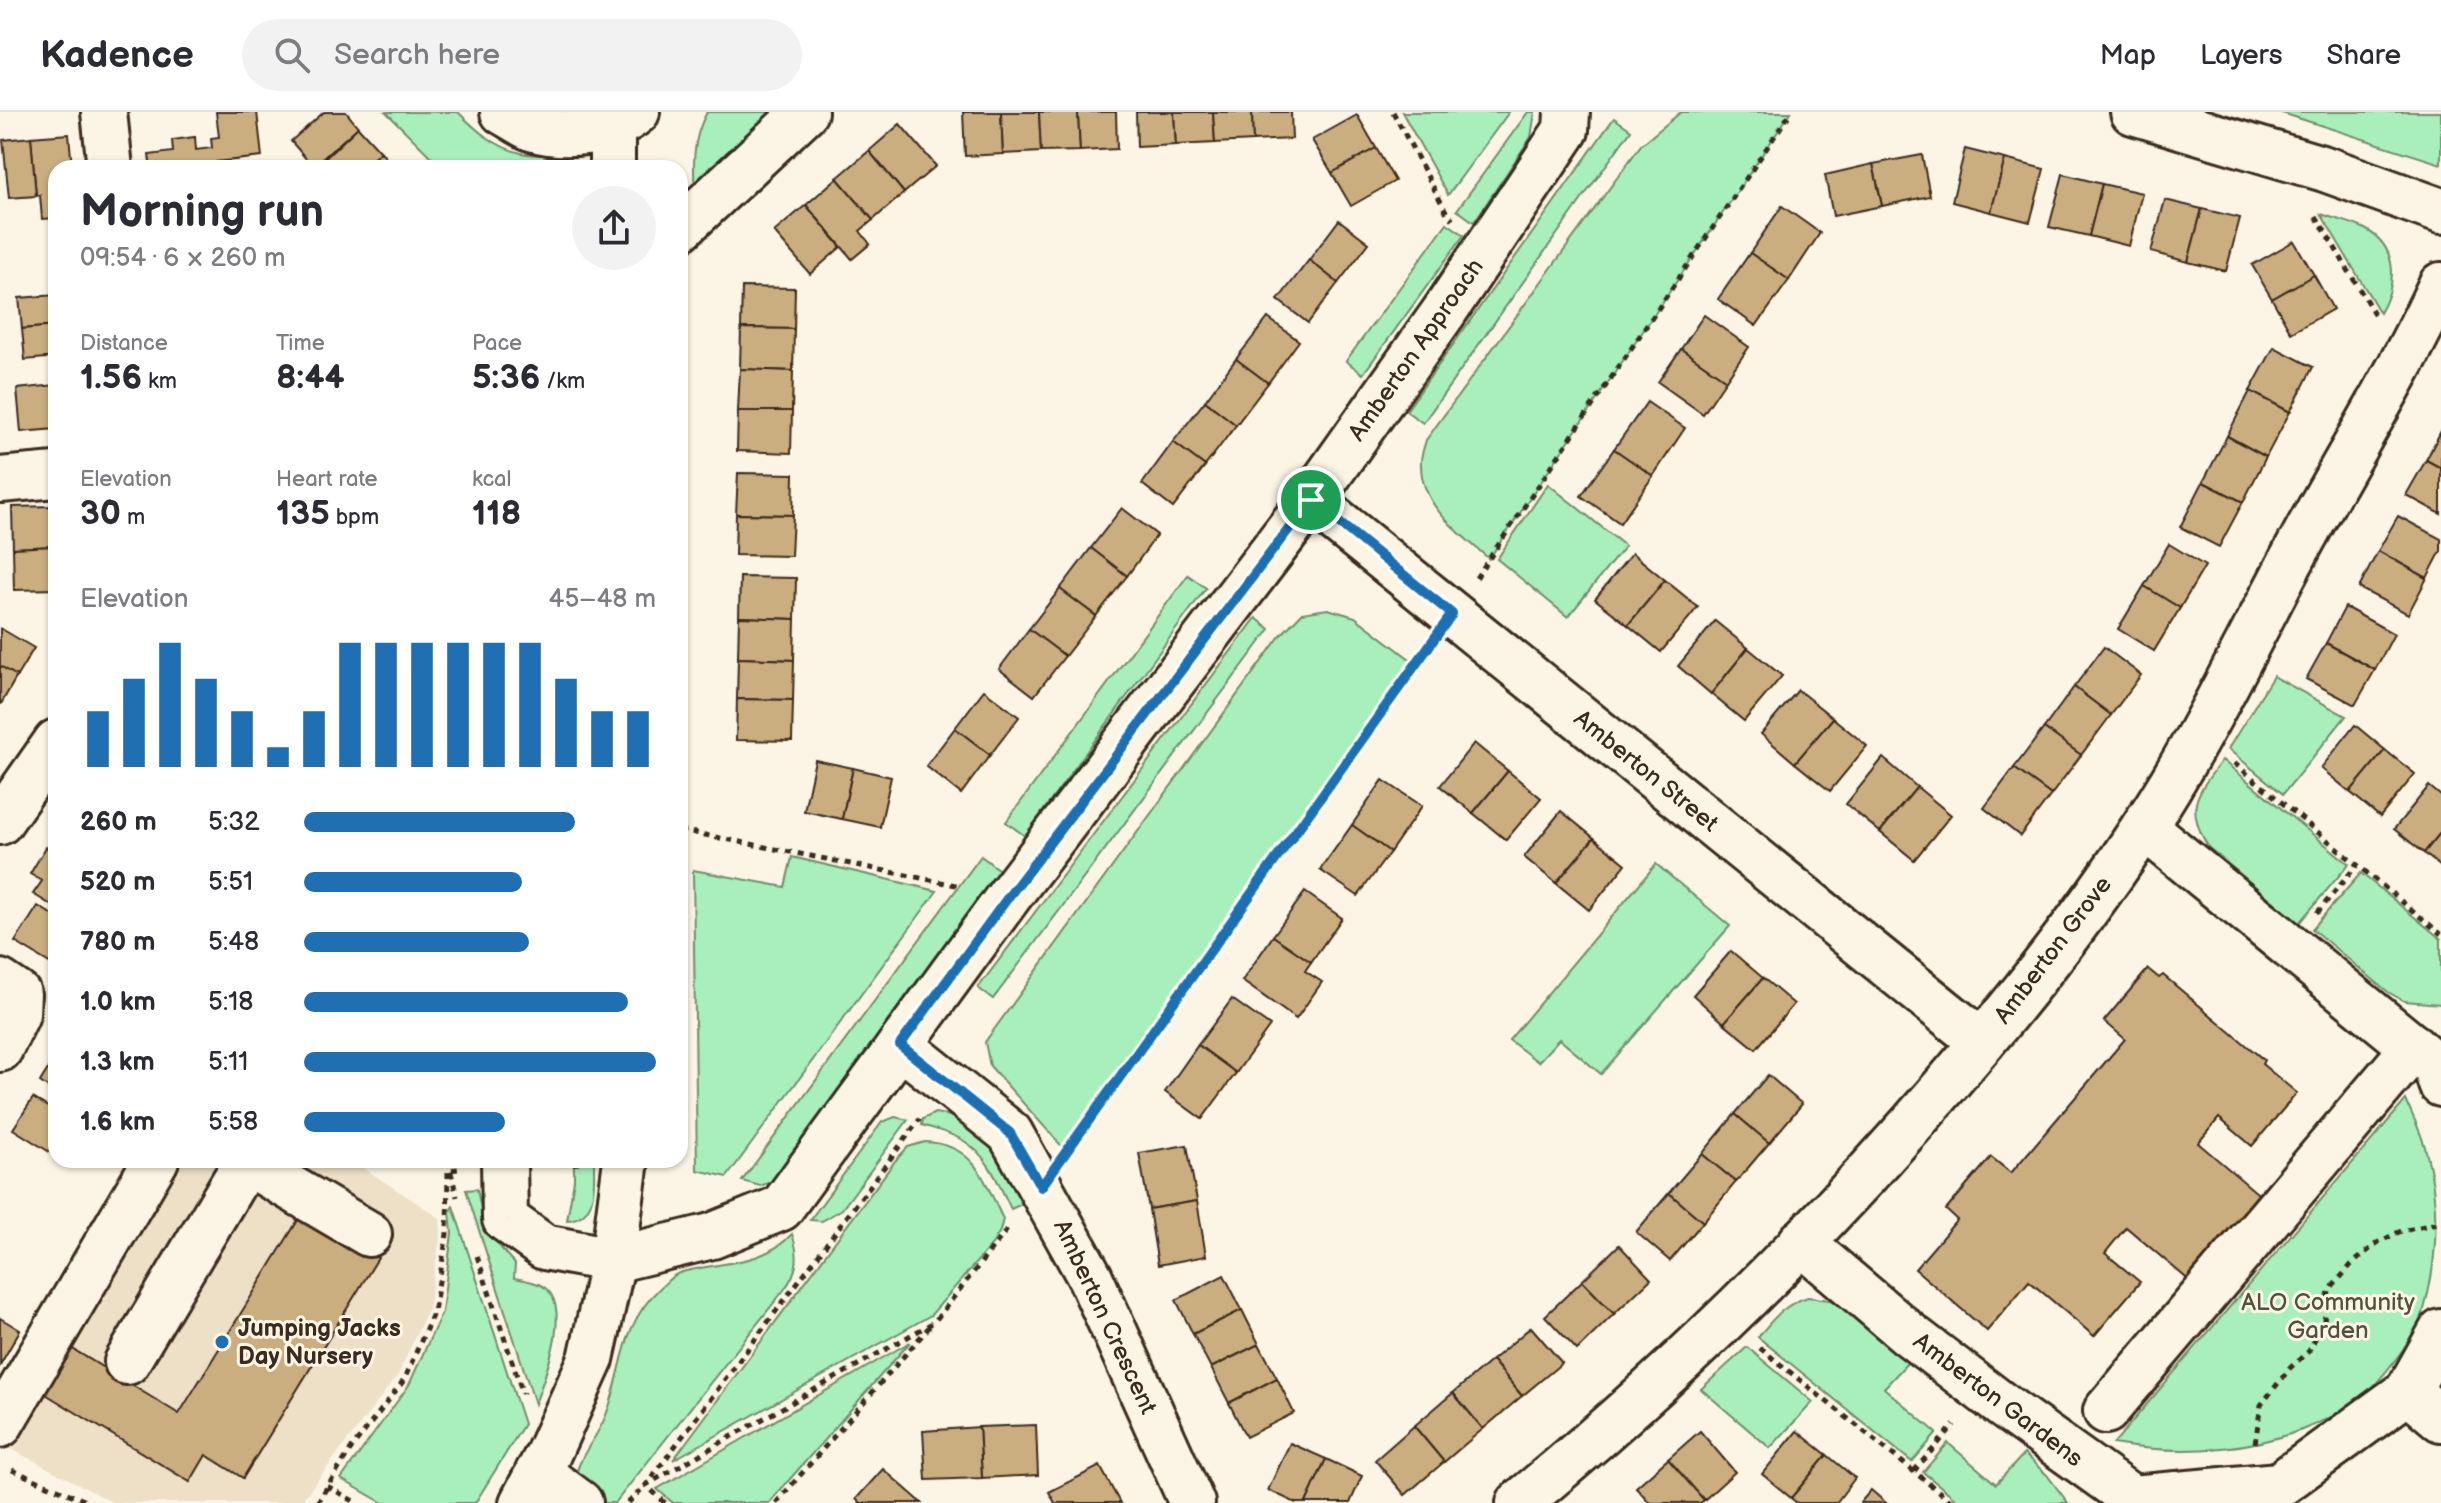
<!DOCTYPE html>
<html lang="en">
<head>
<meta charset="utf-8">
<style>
	:root { --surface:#fff; --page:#f2f2f3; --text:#2b2b33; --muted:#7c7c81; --line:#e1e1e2; --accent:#1f6fb2 }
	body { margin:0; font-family:"Balsamiq Sans",sans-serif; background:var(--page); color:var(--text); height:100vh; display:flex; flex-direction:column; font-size:30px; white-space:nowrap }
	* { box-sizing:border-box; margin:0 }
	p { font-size:26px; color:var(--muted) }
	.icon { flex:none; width:44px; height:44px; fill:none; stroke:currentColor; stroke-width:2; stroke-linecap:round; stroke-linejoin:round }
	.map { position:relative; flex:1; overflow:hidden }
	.sheet { position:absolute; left:48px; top:48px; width:640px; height:1008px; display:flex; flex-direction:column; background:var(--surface); border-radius:24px; box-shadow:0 2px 6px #0004 }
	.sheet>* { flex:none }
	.pin { position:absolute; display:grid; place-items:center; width:68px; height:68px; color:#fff; margin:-34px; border:4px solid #fff; border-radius:50%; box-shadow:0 2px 8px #0007 }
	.round { display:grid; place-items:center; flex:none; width:84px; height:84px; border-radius:42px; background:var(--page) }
	.summary { display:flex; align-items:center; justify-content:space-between; height:136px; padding:0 32px }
	h1 { font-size:44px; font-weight:800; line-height:60px }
	.figures { display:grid; grid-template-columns:repeat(3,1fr); gap:12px; height:136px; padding:8px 32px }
	.figures div { display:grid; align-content:center }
	.figures b { font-size:34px; font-weight:800 }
	.figures small { font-size:22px; font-weight:400 }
	.figures p { font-size:22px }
	.chart { height:224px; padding:16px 32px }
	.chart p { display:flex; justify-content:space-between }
	.chart svg { width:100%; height:144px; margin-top:8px; stroke:var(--accent); stroke-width:6 }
	ul { padding:0 32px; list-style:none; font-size:26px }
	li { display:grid; grid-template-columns:128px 96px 1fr; align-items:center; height:60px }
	li i { height:20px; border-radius:10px; background:var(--accent) }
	header { display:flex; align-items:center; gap:48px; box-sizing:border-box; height:112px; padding:0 40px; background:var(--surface); border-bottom:2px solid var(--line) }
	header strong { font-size:38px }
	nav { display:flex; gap:44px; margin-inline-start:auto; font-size:28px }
	.search { width:560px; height:72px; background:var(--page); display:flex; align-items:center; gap:20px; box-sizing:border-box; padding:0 28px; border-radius:44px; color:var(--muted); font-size:30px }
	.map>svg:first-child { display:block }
	.built { fill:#ede0c7 }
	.green { fill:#a9efbb; stroke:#728c6c; stroke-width:2 }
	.building { fill:#cbae80; stroke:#3b2a1e; stroke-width:2 }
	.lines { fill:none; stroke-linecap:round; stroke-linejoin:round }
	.minor-casing { stroke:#3b2a1e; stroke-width:50 }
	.path { stroke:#3b2a1e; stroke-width:5; stroke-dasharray:6 6; stroke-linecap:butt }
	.minor { stroke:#fcf5e5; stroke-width:44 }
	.route-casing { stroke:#fff; stroke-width:16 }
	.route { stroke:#1f6fb2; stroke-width:10 }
	.poi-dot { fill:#1f6fb2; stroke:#fcf5e5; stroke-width:3 }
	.labels { text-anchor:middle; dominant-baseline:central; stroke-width:6; stroke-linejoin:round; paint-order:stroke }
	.street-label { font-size:24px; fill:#3b2a1e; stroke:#fcf5e5 }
	.park-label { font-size:24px; fill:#51513d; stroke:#fcf5e5 }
	.poi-label { font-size:24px; font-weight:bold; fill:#3b2a1e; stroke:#fcf5e5; text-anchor:start }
</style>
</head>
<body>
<header>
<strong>Kadence</strong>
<div class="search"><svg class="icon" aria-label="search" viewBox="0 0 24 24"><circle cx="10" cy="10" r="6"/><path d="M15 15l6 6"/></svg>Search here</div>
<nav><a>Map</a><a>Layers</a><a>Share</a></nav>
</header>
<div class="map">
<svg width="2441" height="1391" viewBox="0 0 2441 1391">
	<rect width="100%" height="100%" fill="#fcf5e5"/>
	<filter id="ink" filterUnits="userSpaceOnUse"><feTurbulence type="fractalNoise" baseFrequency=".0125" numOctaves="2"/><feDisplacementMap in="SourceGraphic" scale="16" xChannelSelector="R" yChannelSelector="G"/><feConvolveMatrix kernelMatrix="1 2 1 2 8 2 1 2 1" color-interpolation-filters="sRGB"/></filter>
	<g filter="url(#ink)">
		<path class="built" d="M139 1048H351L440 1106 441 1121 428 1197 398 1263 300 1391H114L0 1331Z"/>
		<g class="green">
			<path d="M386 0H458C476 18 495 35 521 41 541 46 558 37 573 56H448L431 45Z"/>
			<path d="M707 0H788L695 83C693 53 692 27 707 0Z"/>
			<path d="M1402 0H1509L1448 83Z"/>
			<path d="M1528 0H1535L1531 25 1474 110 1457 98Z"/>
			<path d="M1681 0H1791L1489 447C1461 422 1421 395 1421 353 1420 345 1424 336 1426 328L1641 33Z"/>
			<path d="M2279 0H2441V52Z"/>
			<path d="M1614 6 1631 18 1423 311 1406 299Z"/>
			<path d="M2321 102C2335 107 2352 110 2365 117 2399 135 2397 172 2380 201Z"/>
			<path d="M1447 111 1464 123 1363 262 1346 249Z"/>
			<path d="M1548 372 1625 434 1568 505 1497 447Z"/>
			<path d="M1188 463 1206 476 1025 724 1006 710Z"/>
			<path d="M1328 497 1355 505 1415 551 1066 1039 990 954 985 930 1280 524 1302 501Z"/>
			<path d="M1256 506 1270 517 993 887 978 876Z"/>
			<path d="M2273 564 2346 604 2283 682 2228 637Z"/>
			<path d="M2222 648 2349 752 2299 811 2209 736C2184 695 2196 683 2222 648Z"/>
			<path d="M981 744 999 758 771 1070 760 1074 742 1069Z"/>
			<path d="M792 745 937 779 727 1065 697 1058 693 758 785 775Z"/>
			<path d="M1656 752 1730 814 1601 962 1559 927 1538 950 1509 928Z"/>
			<path d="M2361 761 2441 827V892L2404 889 2388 880 2312 817Z"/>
			<path d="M2406 988C2413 1005 2422 1022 2426 1039 2440 1092 2438 1150 2423 1201 2415 1227 2375 1276 2354 1293 2347 1299 2336 1303 2327 1307 2262 1339 2184 1344 2113 1332Z"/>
			<path d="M935 1001C985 1007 1004 1051 1022 1092L1011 1097C999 1073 989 1044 964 1029 952 1021 936 1018 922 1013L923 1007Z"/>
			<path d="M895 1005 908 1008 842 1097 822 1109 810 1108 882 1010Z"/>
			<path d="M925 1030C975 1032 984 1068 1003 1107L1000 1119 993 1131 931 1203 673 1348 895 1049 908 1035Z"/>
			<path d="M574 1048H594C594 1072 598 1106 567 1108L574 1068Z"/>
			<path d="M477 1077C483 1112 491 1127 515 1152L514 1166C524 1168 535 1169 544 1175 573 1195 545 1264 535 1292L466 1078Z"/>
			<path d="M453 1094 524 1312 475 1391H383L341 1367 409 1273 442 1200 452 1121 450 1099Z"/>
			<path d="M792 1122C800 1145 798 1159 784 1178L615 1391H595L576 1363C580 1342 598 1325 606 1303 625 1256 619 1215 660 1176 666 1171 671 1164 679 1161 718 1149 762 1155 792 1122Z"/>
			<path d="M1808 1185 1836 1189 1910 1248 1884 1276 1937 1321 1912 1350 1758 1225C1773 1207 1784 1192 1808 1185Z"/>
			<path d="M910 1230 769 1391H673L657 1377Z"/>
			<path d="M1747 1235 1813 1290 1770 1336 1701 1277Z"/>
			<path d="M1948 1331 1996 1372 2024 1342 2047 1363 2068 1391H1961L1923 1360Z"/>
		</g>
		<g class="building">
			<path d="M216 0H257L262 45 216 50V56H151L149 43 173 40 172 28 195 25 196 38 212 36 211 26 219 25Z"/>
			<path d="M324 0H346L358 15 313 55 291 29Z"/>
			<path d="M963 0H1001L1003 42 965 44Z"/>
			<path d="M1001 0H1039L1041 40 1003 42Z"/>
			<path d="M1039 0H1078L1080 39 1041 40Z"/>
			<path d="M1078 0H1116L1117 37 1080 39Z"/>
			<path d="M1136 0H1174L1176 33 1137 35Z"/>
			<path d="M1174 0H1213L1215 31 1176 33Z"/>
			<path d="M1213 0H1252L1253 29 1215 31Z"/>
			<path d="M1252 0H1291L1292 27 1253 29Z"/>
			<path d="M1357 3 1376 36 1332 61 1312 28Z"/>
			<path d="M900 12 936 54 904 81 869 39Z"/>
			<path d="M358 15 381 40 362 56H315Z"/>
			<path d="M69 22 72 56H56V106L42 107 40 83 36 84 31 25Z"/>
			<path d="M31 25 36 84 9 86 3 28Z"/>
			<path d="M1376 36 1395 69 1351 94 1332 61Z"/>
			<path d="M1965 37 2005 47 1991 100 1952 90Z"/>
			<path d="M869 39 904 81 873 108 837 66Z"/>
			<path d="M381 40 394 56H362Z"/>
			<path d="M1922 43 1930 84 1882 94 1873 52Z"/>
			<path d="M2005 47 2044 57 2030 110 1991 100Z"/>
			<path d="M1873 52 1882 94 1833 104 1825 63Z"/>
			<path d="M2063 62 2102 72 2089 124 2049 115Z"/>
			<path d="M837 66 873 108 860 119 870 132 852 147 806 93Z"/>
			<path d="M2102 72 2142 81 2129 134 2089 124Z"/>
			<path d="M2165 88 2202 97 2188 150 2151 140Z"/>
			<path d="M806 93 841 135 810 162 774 120Z"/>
			<path d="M1782 94 1820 121 1789 168 1750 141Z"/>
			<path d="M2202 97 2240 106 2226 159 2188 150Z"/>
			<path d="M1339 108 1369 131 1338 171 1309 148Z"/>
			<path d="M2294 129 2314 163 2272 187 2252 153Z"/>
			<path d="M1750 141 1789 168 1756 214 1718 187Z"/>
			<path d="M1309 148 1338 171 1308 211 1278 188Z"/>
			<path d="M2314 163 2333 197 2291 221 2272 187Z"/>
			<path d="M742 175 795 176 794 217 741 216Z"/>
			<path d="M56 183V214L22 217 19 186Z"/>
			<path d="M1704 203 1749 235 1726 268 1681 237Z"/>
			<path d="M1268 206 1299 229 1268 271 1236 247Z"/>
			<path d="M56 214V245L25 248 22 217Z"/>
			<path d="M741 216 794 217 793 259 740 257Z"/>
			<path d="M2274 235 2313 255 2290 300 2250 279Z"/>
			<path d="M1681 237 1726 268 1703 302 1658 270Z"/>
			<path d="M1236 247 1268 271 1236 313 1205 289Z"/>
			<path d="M740 257 793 259 792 299H738Z"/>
			<path d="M56 273V317L21 320 17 277Z"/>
			<path d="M2250 279 2290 300 2266 345 2227 324Z"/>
			<path d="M1205 289 1236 313 1205 354 1173 330Z"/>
			<path d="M1647 290 1685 316 1653 364 1614 337Z"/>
			<path d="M738 299H792L791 341 737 339Z"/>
			<path d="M2441 319V356L2426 348Z"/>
			<path d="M2227 324 2266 345 2243 390 2203 370Z"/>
			<path d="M1173 330 1205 354 1173 396 1142 372Z"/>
			<path d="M1614 337 1653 364 1620 411 1581 384Z"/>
			<path d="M2426 348 2441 356V402L2406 383Z"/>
			<path d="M738 361 794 362 793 403 736 402Z"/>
			<path d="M2203 370 2243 390 2219 435 2180 415Z"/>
			<path d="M56 394V434L13 436 12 395Z"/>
			<path d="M1122 396 1157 423 1127 464 1091 436Z"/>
			<path d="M736 402 793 403 791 444 735 443Z"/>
			<path d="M2398 404 2441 427V439L2427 466 2378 439Z"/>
			<path d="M2169 432 2205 454 2180 496 2144 474Z"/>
			<path d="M56 434V477L14 478 13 436Z"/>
			<path d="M1091 436 1127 464 1096 504 1060 477Z"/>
			<path d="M2378 439 2427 466 2408 502 2359 476Z"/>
			<path d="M1632 441 1665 468 1628 513 1595 487Z"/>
			<path d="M740 465 796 466 795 507 739 505Z"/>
			<path d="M1665 468 1698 495 1661 540 1628 513Z"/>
			<path d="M2144 474 2180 496 2154 539 2118 517Z"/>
			<path d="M1060 477 1096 504 1065 544 1029 517Z"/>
			<path d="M2345 495 2394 522 2375 558 2326 531Z"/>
			<path d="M739 505 795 507 794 548 738 546Z"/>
			<path d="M1715 509 1748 536 1711 582 1678 554Z"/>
			<path d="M0 516 34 536 17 564 0 554Z"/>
			<path d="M1029 517 1065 544 1034 584 999 557Z"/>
			<path d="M2326 531 2375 558 2355 593 2306 567Z"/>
			<path d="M2104 535 2141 563 2111 603 2074 575Z"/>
			<path d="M1748 536 1782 564 1744 609 1711 582Z"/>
			<path d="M738 546 794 548 793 588 737 587Z"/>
			<path d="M0 554 17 564 1 592H0Z"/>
			<path d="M2074 575 2111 603 2081 643 2044 616Z"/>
			<path d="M984 578 1019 605 990 643 955 616Z"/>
			<path d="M1798 578 1833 606 1795 651 1761 622Z"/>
			<path d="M737 587 793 588 792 629 736 628Z"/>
			<path d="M1833 606 1867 634 1830 679 1795 651Z"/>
			<path d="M2355 613 2385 638 2350 680 2321 656Z"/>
			<path d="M955 616 990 643 961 682 926 654Z"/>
			<path d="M2044 616 2081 643 2051 683 2014 656Z"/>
			<path d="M1474 631 1508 659 1473 701 1440 674Z"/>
			<path d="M2385 638 2415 662 2380 705 2350 680Z"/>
			<path d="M1883 646 1917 675 1880 720 1846 692Z"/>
			<path d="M815 648 853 656 842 707 804 699Z"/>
			<path d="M853 656 891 665 880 715 842 707Z"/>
			<path d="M2014 656 2051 683 2020 724 1984 696Z"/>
			<path d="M1508 659 1541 686 1506 728 1473 701Z"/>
			<path d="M1383 668 1422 694 1390 740 1352 713Z"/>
			<path d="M2429 674 2441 684V720L2424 741 2394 717Z"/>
			<path d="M1917 675 1951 703 1914 748 1880 720Z"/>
			<path d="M1561 699 1594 726 1556 771 1524 745Z"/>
			<path d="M1352 713 1390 740 1358 784 1320 758Z"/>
			<path d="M2441 720V755L2424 741Z"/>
			<path d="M1594 726 1626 752 1589 798 1556 771Z"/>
			<path d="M46 735 56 741V796L33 782 42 769 30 762Z"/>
			<path d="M1305 780 1342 806 1311 850 1273 824Z"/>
			<path d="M38 794 56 805V855L15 830Z"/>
			<path d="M1273 824 1311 850 1305 859 1322 870 1296 907 1242 869Z"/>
			<path d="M1731 839 1763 866 1724 911 1693 883Z"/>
			<path d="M2148 857 2159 866 2163 863 2264 948 2262 952 2297 981 2252 1034 2219 1006 2198 1031 2270 1092 2198 1176 2126 1115 2105 1141 2140 1170 2094 1224 2029 1169 1987 1219 1915 1157 1957 1108 1946 1098 1991 1045 2011 1061 2125 927 2104 909Z"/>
			<path d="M1763 866 1794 892 1756 937 1724 911Z"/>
			<path d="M1232 887 1270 914 1236 961 1198 933Z"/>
			<path d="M1198 933 1236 961 1202 1007 1165 980Z"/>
			<path d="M56 944V981L40 970Z"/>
			<path d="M1768 963 1802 992 1769 1031 1735 1002Z"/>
			<path d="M33 986 56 1000V1044L13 1017Z"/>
			<path d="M1735 1002 1769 1031 1736 1070 1702 1042Z"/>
			<path d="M1187 1033 1197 1089 1149 1097 1139 1041Z"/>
			<path d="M1702 1042 1736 1070 1703 1110 1669 1081Z"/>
			<path d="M1669 1081 1703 1110 1670 1149 1636 1120Z"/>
			<path d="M1197 1089 1206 1144 1158 1153 1149 1097Z"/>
			<path d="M303 1100 378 1146 243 1366 206 1343 190 1370 39 1278 66 1233 179 1302Z"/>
			<path d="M1619 1133 1651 1167 1614 1202 1582 1169Z"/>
			<path d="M1224 1163 1242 1198 1193 1222 1176 1188Z"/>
			<path d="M1582 1169 1614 1202 1577 1238 1545 1204Z"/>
			<path d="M1242 1198 1259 1232 1211 1256 1193 1222Z"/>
			<path d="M0 1206 20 1218 0 1253Z"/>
			<path d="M1531 1215 1562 1251 1522 1284 1492 1248Z"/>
			<path d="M1259 1232 1277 1266 1229 1291 1211 1256Z"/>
			<path d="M1492 1248 1522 1284 1483 1317 1453 1281Z"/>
			<path d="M1277 1266 1294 1301 1246 1325 1229 1291Z"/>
			<path d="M1453 1281 1483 1317 1444 1350 1414 1314Z"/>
			<path d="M1036 1313 1038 1363 982 1366 979 1315Z"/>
			<path d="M1414 1314 1444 1350 1405 1383 1375 1348Z"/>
			<path d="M979 1315 982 1366 926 1368 923 1319Z"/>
			<path d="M1700 1319 1735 1360 1704 1388 1668 1347Z"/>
			<path d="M1797 1319 1827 1343 1791 1386 1762 1362Z"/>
			<path d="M1290 1331 1326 1347 1306 1391H1296L1268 1378Z"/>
			<path d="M1827 1343 1855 1366 1836 1391H1797L1791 1386Z"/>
			<path d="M1326 1347 1362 1364 1350 1391H1306Z"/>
			<path d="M1668 1347 1704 1388 1700 1391H1650L1636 1375Z"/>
			<path d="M1100 1354 1120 1391H1055L1049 1380Z"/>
			<path d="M883 1357 922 1391H860L856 1387Z"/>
			<path d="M1871 1378 1886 1391H1860Z"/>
		</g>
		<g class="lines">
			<defs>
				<g id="minor">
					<path d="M104 0 110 56"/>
					<path d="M503 0C512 5 522 12 531 16 563 26 611 22 637 0"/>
					<path d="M2133 0 2325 57 2441 99"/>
					<path d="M612 14V56"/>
					<path d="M680 117 805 0"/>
					<path d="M0 368 56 363"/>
					<path d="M1311 388 1982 930"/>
					<path d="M0 710 56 630"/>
					<path d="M2144 715 2435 953 2441 972"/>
					<path d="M0 870 18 882 17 902 0 937"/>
					<path d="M900 933 1010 1021 1090 1165 1192 1391"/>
					<path d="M243 1048 369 1122"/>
					<path d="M504 1048 505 1107 544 1135 613 1148 712 1124 781 1096 1009 784 1311 388 1444 200 1566 18 1567 0"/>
					<path d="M1801 1130 1909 1222 2002 1293 2132 1386 2279 1373 2408 1279 2441 1220"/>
					<path d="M127 1250 246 1050"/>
					<path d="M2408 1279 2441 1307"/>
					<path d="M2106 1299 2414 935"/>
					<path d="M0 1313 156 1048"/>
					<path d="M538 1360 580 1391"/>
					<path d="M522 1391 548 1342 591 1247 613 1148 626 1048"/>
					<path d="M1519 1391C1675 1263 1819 1121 1950 968 2019 888 2085 805 2143 716 2204 624 2251 522 2304 425 2350 340 2401 260 2441 173"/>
				</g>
			</defs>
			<use href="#minor" class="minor-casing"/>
			<g class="path">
				<path d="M1393 0 1448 103 1453 107"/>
				<path d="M2316 104 2376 205"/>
				<path d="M1476 466 1791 0"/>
				<path d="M2234 651 2441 822"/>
				<path d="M680 718 961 774"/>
				<path d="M2317 801 2357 753"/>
				<path d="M1069 1036 1426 537"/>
				<path d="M448 1048 457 1085"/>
				<path d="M549 1052 583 1051"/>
				<path d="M477 1144 523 1282"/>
				<path d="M1760 1236 1953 1391"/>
				<path d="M2255 1331 2261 1293 2290 1256 2309 1239 2324 1208 2329 1179 2351 1153 2377 1131 2399 1120 2441 1110"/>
				<path d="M12 1358 91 1391"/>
				<path d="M1914 1359 1954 1313"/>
				<path d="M327 1374 357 1391"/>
				<path d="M317 1391 352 1336 404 1268 434 1199 447 1122 448 1058 459 1057"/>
				<path d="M628 1391 646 1373 934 1210 1010 1114"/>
				<path d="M665 1391 646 1373 920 1007"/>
				<path d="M776 1391 930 1214"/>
			</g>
			<use href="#minor" class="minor"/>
		</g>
	</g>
	<g class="lines" filter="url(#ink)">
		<defs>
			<path id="route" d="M1311 388 1452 502 1041 1075 1010 1021 900 933 1009 784Z"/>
		</defs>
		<use href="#route" class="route-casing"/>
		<use href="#route" class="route"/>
	</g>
	<circle class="poi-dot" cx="222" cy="1230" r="8"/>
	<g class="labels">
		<g class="street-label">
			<text transform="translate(1416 238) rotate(-55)">Amberton Approach</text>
			<text transform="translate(1646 659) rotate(39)">Amberton Street</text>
			<text transform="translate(2053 838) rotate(-53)">Amberton Grove</text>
			<text transform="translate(1105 1205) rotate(65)">Amberton Crescent</text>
			<text transform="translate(1998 1288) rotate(37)">Amberton Gardens</text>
		</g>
		<g class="park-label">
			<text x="2328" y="1190">ALO Community<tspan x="2328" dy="28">Garden</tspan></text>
		</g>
		<g class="poi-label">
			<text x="238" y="1216">Jumping Jacks<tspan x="238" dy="28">Day Nursery</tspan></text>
		</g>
	</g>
</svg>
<div class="pin" style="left:1311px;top:388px;background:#1e9e55"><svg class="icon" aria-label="arrive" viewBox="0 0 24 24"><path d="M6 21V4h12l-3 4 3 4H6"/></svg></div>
<section class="sheet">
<div class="summary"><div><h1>Morning run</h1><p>09:54 · 6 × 260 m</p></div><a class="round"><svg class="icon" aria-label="share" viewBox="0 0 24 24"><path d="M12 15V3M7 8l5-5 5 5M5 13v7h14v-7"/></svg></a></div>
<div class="figures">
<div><p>Distance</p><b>1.56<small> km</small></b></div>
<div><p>Time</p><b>8:44</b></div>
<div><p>Pace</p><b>5:36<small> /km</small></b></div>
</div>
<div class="figures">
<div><p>Elevation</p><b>30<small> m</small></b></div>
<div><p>Heart rate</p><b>135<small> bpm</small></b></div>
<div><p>kcal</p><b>118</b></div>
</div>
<div class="chart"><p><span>Elevation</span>45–48 m</p>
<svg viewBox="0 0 160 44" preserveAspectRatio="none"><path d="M5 44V27M15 44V17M25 44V6M35 44V17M45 44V27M55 44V38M65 44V27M75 44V6M85 44V6M95 44V6M105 44V6M115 44V6M125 44V6M135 44V17M145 44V27M155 44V27"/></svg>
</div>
<ul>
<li><b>260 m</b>5:32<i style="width:77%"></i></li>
<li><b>520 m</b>5:51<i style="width:62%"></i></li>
<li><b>780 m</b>5:48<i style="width:64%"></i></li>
<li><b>1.0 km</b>5:18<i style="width:92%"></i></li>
<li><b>1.3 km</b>5:11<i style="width:100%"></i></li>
<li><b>1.6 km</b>5:58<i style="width:57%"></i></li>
</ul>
</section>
</div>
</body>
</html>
